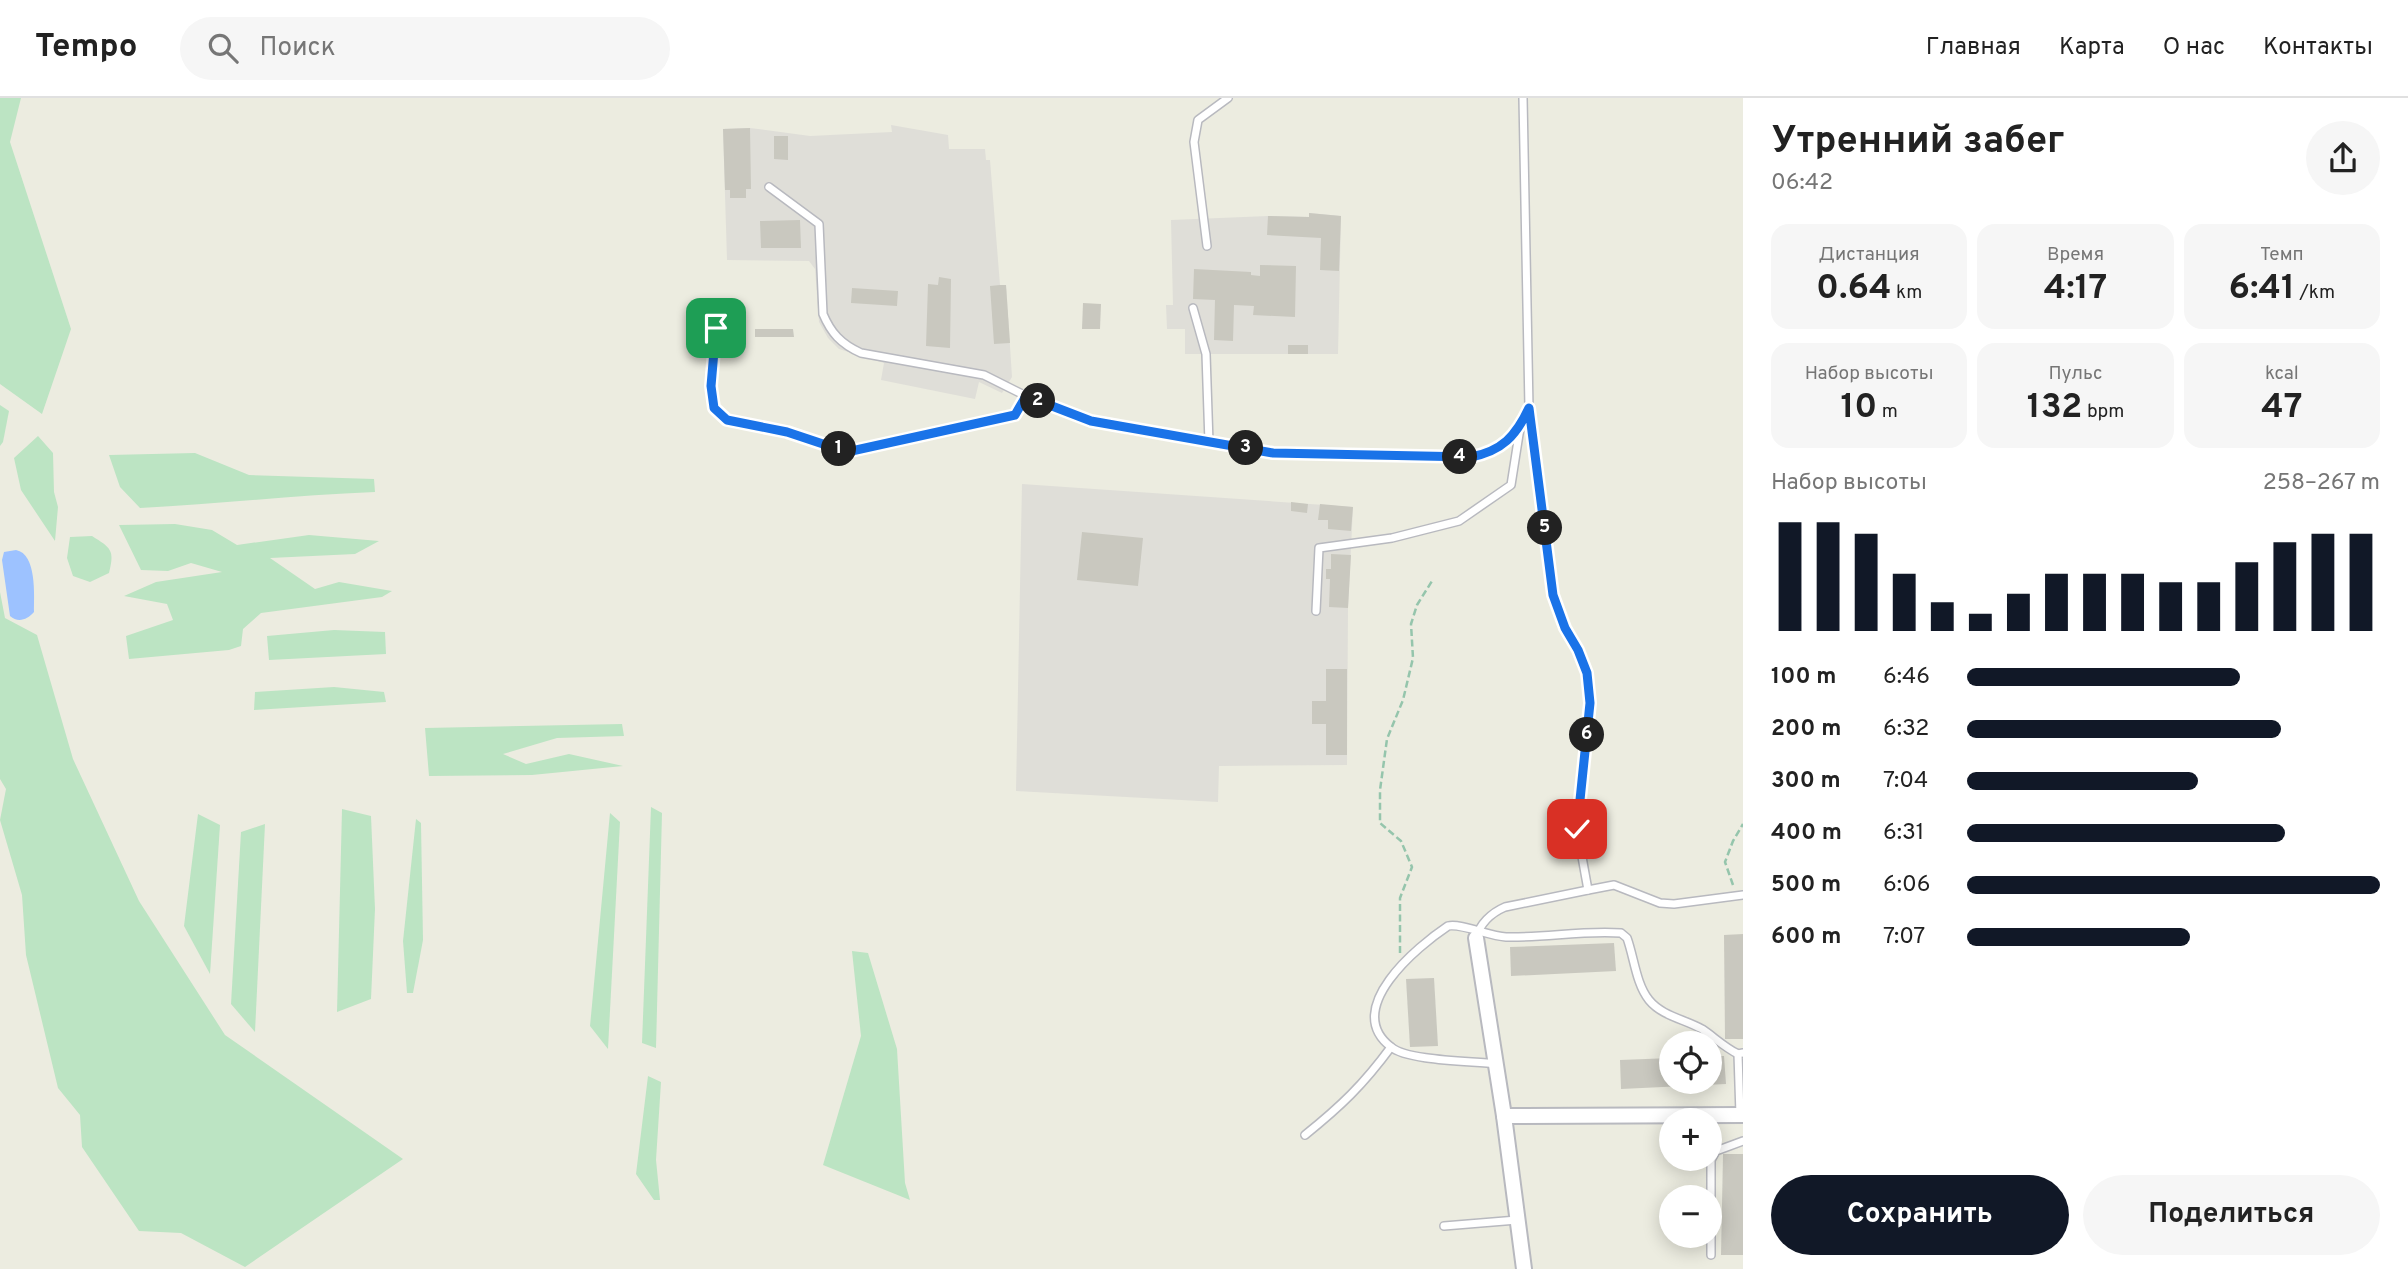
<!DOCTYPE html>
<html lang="ru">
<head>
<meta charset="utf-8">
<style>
	:root { --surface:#fff; --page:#f6f6f6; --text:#222; --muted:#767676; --line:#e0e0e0; --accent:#111827 }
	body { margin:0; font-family:Overpass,sans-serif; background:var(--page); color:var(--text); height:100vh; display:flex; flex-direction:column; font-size:26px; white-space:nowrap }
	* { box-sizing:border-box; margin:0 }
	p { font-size:23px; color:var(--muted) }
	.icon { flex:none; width:38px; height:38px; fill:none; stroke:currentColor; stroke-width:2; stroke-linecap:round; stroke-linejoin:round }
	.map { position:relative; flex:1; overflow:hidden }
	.details { display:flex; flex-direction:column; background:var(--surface); width:665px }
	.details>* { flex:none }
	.tools { position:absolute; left:1659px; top:933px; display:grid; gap:14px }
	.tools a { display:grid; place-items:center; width:63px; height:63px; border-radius:50%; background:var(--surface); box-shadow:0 4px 18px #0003; font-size:35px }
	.pin { position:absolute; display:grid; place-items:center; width:60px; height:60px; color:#fff; margin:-30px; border-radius:14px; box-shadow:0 4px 10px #0006 }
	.km { position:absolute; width:35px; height:35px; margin:-18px; border-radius:50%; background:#222; color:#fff; font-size:19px; line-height:35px; text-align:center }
	.round { display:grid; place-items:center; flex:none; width:74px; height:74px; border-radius:37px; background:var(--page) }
	.headline { display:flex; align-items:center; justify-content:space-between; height:119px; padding:0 28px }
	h1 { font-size:38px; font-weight:700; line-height:52px }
	.stats { display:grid; grid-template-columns:repeat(3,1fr); gap:10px; height:119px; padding:7px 28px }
	.stats div { display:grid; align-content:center; border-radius:18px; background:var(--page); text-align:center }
	.stats b { font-size:35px; font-weight:700 }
	.stats small { font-size:19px; font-weight:400 }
	.stats p { font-size:19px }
	.chart { height:196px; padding:14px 28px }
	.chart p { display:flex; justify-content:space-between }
	.chart svg { width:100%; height:126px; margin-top:7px; stroke:var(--accent); stroke-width:6 }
	.cta { display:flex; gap:14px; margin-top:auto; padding:14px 28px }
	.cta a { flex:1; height:80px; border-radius:42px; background:var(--accent); color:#fff; font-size:28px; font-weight:700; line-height:80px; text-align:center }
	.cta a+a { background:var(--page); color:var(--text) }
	ul { padding:0 28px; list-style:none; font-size:23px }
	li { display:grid; grid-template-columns:112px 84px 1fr; align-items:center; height:52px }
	li i { height:18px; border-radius:9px; background:var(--accent) }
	header { display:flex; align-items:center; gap:42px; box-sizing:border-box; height:98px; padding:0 35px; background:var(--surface); border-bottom:2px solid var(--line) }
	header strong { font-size:33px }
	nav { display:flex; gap:38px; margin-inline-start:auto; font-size:24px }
	.search { width:490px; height:63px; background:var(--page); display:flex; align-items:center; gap:18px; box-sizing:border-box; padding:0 24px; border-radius:38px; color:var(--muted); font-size:26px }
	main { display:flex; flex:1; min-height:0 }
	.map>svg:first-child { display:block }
	.industrial { fill:#dfded8 }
	.green { fill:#bce4c3 }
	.water { fill:#9dc2ff }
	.building { fill:#c9c8bf }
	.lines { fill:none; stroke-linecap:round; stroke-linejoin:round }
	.service-casing { stroke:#b8b9bf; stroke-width:10 }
	.minor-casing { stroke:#b8b9bf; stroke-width:18 }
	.path { stroke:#95c5ac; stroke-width:2.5; stroke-dasharray:7 3.5; stroke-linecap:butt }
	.service { stroke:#fff; stroke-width:7 }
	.minor { stroke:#fff; stroke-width:14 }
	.route-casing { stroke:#fff; stroke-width:14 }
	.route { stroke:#1a73e8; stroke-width:9 }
</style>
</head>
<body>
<header>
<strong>Tempo</strong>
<div class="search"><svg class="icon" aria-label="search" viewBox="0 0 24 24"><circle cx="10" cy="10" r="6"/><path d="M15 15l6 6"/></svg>Поиск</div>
<nav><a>Главная</a><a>Карта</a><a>О нас</a><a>Контакты</a></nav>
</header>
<main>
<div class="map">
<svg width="1743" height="1171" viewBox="0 0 1743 1171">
	<rect width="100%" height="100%" fill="#ecece0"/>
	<g class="industrial">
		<path d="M891 27 948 37 949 51H985L986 62H990L1000 187H1006L1012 279 1002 295 979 284 975 301 881 282 884 265 839 251 828 240 819 224 815 171 809 163 727 162 723 31 750 30 810 38 892 34Z"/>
		<path d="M1309 115 1341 118 1338 256H1185V231H1167L1166 207H1173L1171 122 1268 118 1309 119Z"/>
		<path d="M1022 386 1353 409 1348 510 1347 667 1219 668 1218 704 1016 693Z"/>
	</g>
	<g class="green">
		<path d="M0 0H21L10 44 71 231 42 316 0 286Z"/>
		<path d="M0 307 9 313 3 344 0 348Z"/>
		<path d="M38 338 53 355 54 394 58 409 55 443 21 392 14 360Z"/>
		<path d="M195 355 249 377 374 381 375 394C297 397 219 406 140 410L120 389 109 357Z"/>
		<path d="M175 426 212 432 237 447 309 437 379 443 355 456 270 460 315 491 339 484 392 493 382 499 261 515 243 531 241 548 229 552 129 561 126 538 173 522 167 506 124 498 156 484 222 474 191 465 168 473 141 472 119 427Z"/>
		<path d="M92 438C111 450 115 452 109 475L90 484 73 478 67 460 70 439Z"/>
		<path d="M0 494 5 520 37 537 73 661 139 803 225 937 403 1061 245 1169 181 1135 139 1133 82 1049 80 1017 58 990 26 857 22 797 0 722 6 691 0 681Z"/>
		<path d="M334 532 385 534 386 556 269 562 267 538Z"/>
		<path d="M334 589 384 594 386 604 254 612 255 594Z"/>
		<path d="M622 626 624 638 557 640 503 656 526 666 569 656 623 668 532 677 429 678 425 630Z"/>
		<path d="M651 709 662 715 656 950 642 945Z"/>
		<path d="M342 711 371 718 375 811 371 901 337 914Z"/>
		<path d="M610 715 620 724 608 951 590 928Z"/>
		<path d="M198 716 220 727 210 876 184 828Z"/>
		<path d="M416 721 421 725 423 842 413 895H407L403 843Z"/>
		<path d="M265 726 255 934 231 906 241 734Z"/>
		<path d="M852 853 868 855 897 951 905 1085 910 1102 823 1067 861 938Z"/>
		<path d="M648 978 661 984 656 1062 660 1102H654L636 1076Z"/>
	</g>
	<path class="water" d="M16 452C37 456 34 497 34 514 27 522 18 525 10 518L2 462 4 454Z"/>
	<g class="building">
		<path d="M750 30 751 91H746V100H730V92H725L723 31Z"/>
		<path d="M774 38H788V62L774 61Z"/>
		<path d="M1309 115 1341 118 1339 173 1320 172 1321 140 1267 137 1268 118 1309 119Z"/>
		<path d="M800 122 801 150H761L760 123Z"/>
		<path d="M1260 167 1296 168 1295 219 1253 217 1254 208 1234 207 1233 243 1214 242 1215 202 1193 201 1194 171 1251 174V177L1260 178Z"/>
		<path d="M939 179 951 181 950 250 926 248 928 186 938 187Z"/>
		<path d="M1000 187H1006L1010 245 994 246 990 188Z"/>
		<path d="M852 190 898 193 897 208 851 205Z"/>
		<path d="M1083 205 1101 206 1100 231H1082Z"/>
		<path d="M755 231H793L794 239H755Z"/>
		<rect x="1288" y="247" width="20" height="9"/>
		<path d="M1291 404 1308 406 1307 415 1291 413Z"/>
		<path d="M1320 406 1353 409 1351 433 1328 431V422H1318Z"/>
		<path d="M1082 434 1143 440 1138 488 1077 482Z"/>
		<path d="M1331 456 1351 457 1348 510 1329 509 1330 481H1326V471H1331Z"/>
		<path d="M1326 571H1347V657H1326V626H1312V603H1326Z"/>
		<path d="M1743 836V941H1725L1724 837Z"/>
		<path d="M1614 845 1616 873 1511 878 1510 849Z"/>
		<path d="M1434 880 1438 948 1410 949 1406 881Z"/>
		<path d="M1710 958H1724L1726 986 1621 991 1620 962 1671 960V984H1710Z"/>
		<path d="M1723 1056H1743V1157H1721Z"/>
	</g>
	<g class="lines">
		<defs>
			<g id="service">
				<path d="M769 89 819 126 823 216C831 235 841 246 861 255L984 277 1026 298 1091 323 1132 332 1274 355 1471 359C1502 353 1516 338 1529 310L1523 0"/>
				<path d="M1207 148 1194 44 1198 22 1228 0"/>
				<path d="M1193 210 1206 256 1209 345"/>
				<path d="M716 230 711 288 714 310 727 322 787 334 847 354 1015 317 1026 298"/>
				<path d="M1316 513 1319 450 1392 440 1459 423 1511 387 1520 330"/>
				<path d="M1588 792 1614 787 1660 805 1674 806 1743 797"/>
				<path d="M1476 840C1480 826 1491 815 1505 809L1588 792 1577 731 1590 605 1587 575 1578 552 1565 530 1553 497 1529 310"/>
				<path d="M1496 966C1471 963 1408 963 1391 949 1341 911 1418 848 1448 828 1461 825 1489 838 1506 839 1545 840 1583 832 1621 835L1627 840C1634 859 1636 886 1649 902 1662 918 1684 921 1702 931 1714 939 1724 949 1738 956"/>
				<path d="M1740 1017 1738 956 1743 955"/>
				<path d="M1305 1037C1341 1008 1363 987 1391 949"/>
				<path d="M1444 1128 1517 1122"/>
				<path d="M1711 1157V1062L1716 1053 1743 1043"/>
			</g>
			<g id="minor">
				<path d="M1476 840 1504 1018 1524 1171"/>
				<path d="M1504 1018 1743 1017"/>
			</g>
		</defs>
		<use href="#service" class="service-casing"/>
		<use href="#minor" class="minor-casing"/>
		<g class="path">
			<path d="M1733 787 1725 764 1733 743 1743 726"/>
			<path d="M1400 855V800L1412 769 1401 743 1380 725V692L1387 641 1403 602 1413 560 1411 526 1417 507 1432 483"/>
		</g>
		<use href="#service" class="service"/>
		<use href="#minor" class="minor"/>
	</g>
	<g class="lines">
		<defs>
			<path id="route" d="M716 230 711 288 714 310 727 322 787 334 847 354 1015 317 1026 298 1091 323 1273 355 1471 359C1502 353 1516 338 1529 310L1553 497 1565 530 1578 552 1587 575 1590 605 1577 731"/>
		</defs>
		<use href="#route" class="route-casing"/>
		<use href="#route" class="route"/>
	</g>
</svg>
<div class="tools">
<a><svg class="icon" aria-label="locate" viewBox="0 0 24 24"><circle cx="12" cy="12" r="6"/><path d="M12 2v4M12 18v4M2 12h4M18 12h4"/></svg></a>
<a>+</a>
<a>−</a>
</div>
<div class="pin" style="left:716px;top:230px;background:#1e9e55"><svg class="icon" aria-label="arrive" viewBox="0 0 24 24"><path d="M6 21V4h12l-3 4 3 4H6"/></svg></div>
<div class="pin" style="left:1577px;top:731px;background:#d93025"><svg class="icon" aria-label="check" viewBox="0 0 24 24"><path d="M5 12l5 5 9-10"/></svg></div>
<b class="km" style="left:839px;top:351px">1</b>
<b class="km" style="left:1038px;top:303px">2</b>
<b class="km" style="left:1246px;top:350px">3</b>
<b class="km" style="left:1460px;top:359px">4</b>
<b class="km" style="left:1545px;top:430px">5</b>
<b class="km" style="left:1587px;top:637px">6</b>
</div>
<section class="details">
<div class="headline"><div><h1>Утренний забег</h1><p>06:42</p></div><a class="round"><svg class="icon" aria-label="share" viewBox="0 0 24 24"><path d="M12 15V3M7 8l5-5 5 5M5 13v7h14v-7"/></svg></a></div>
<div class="stats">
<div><p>Дистанция</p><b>0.64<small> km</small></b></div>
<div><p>Время</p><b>4:17</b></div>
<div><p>Темп</p><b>6:41<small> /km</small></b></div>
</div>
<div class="stats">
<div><p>Набор высоты</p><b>10<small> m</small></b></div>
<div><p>Пульс</p><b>132<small> bpm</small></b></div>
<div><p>kcal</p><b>47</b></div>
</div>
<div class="chart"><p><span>Набор высоты</span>258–267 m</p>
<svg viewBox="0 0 160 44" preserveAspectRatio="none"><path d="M5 44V6M15 44V6M25 44V10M35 44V24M45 44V34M55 44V38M65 44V31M75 44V24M85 44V24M95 44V24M105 44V27M115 44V27M125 44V20M135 44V13M145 44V10M155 44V10"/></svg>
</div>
<ul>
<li><b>100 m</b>6:46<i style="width:66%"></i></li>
<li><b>200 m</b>6:32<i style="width:76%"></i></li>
<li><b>300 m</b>7:04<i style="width:56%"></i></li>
<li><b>400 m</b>6:31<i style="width:77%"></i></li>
<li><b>500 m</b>6:06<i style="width:100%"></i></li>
<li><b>600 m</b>7:07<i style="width:54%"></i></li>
</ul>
<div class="cta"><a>Сохранить</a><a>Поделиться</a></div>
</section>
</main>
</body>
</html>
